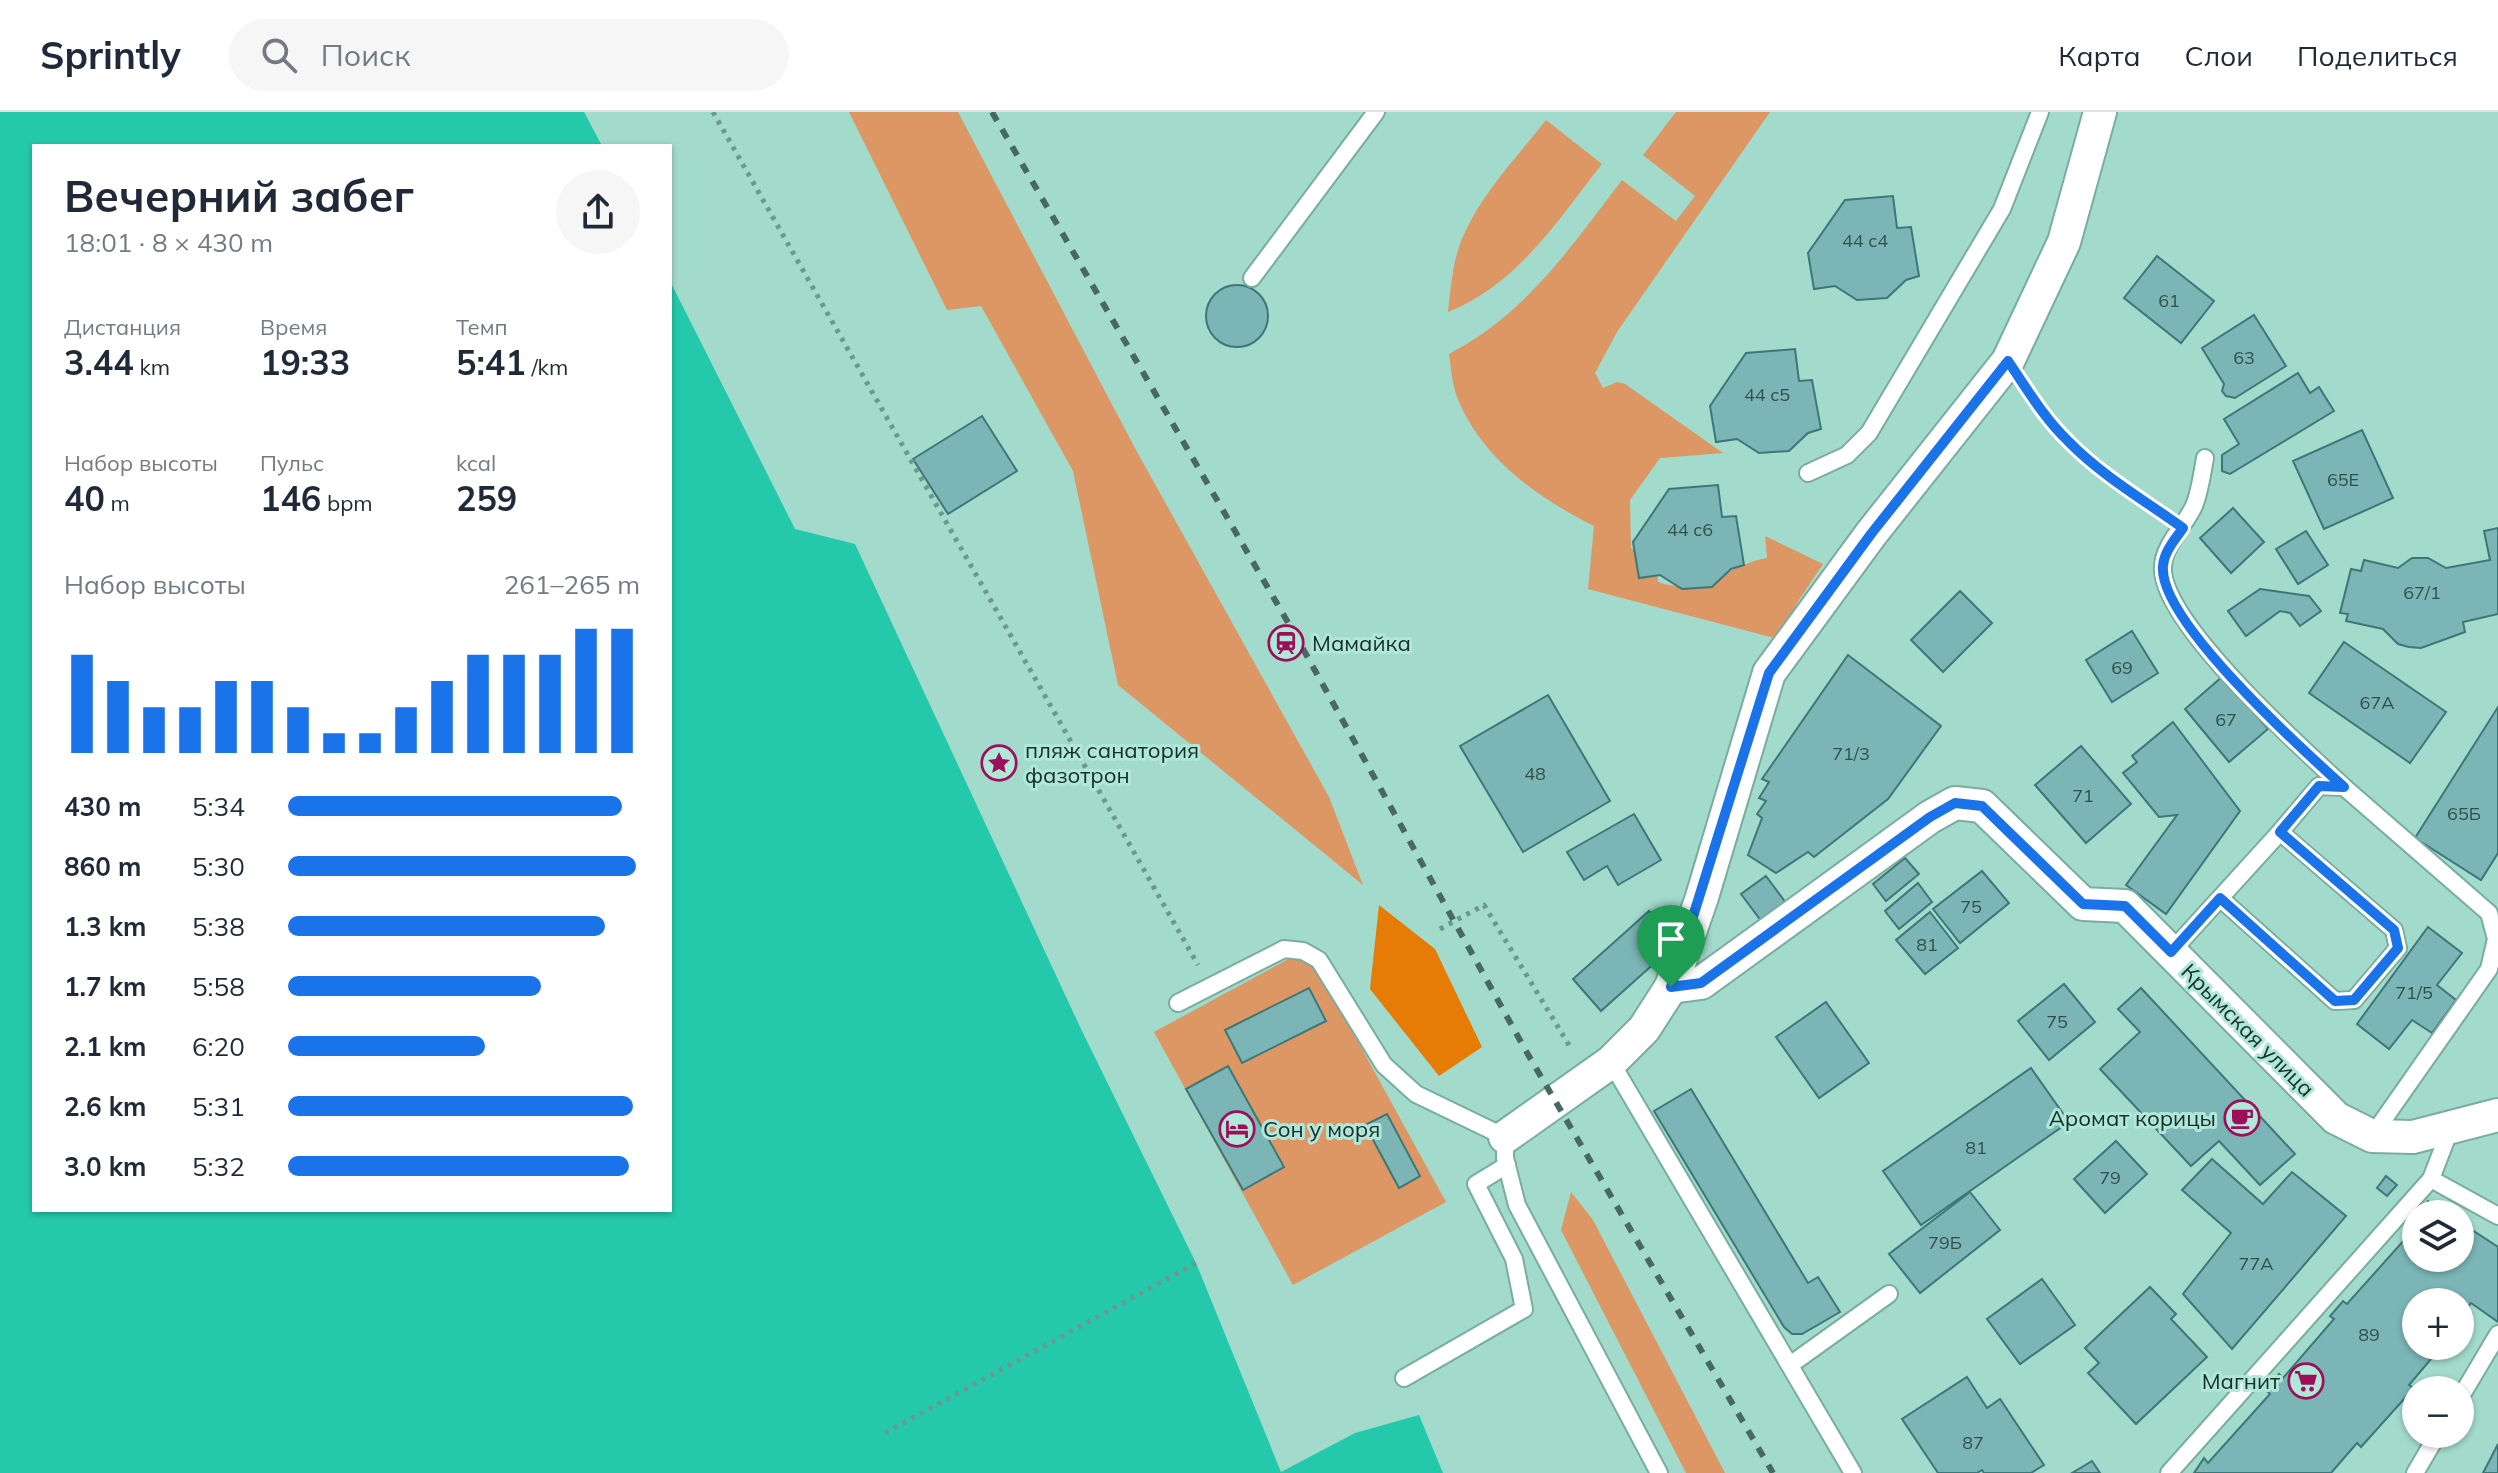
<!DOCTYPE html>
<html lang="ru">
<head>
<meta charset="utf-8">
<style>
	:root { --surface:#fff; --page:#f6f6f7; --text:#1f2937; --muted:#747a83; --line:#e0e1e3; --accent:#1a73e8 }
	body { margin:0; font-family:Mulish,sans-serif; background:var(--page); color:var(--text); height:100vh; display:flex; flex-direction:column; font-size:30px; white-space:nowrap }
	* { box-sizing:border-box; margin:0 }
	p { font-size:26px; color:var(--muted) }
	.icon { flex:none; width:44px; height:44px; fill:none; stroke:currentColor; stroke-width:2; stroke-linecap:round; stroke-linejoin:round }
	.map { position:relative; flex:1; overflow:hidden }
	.drawer { position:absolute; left:32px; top:32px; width:640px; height:1068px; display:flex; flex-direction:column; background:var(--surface); border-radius:0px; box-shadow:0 2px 6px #0004 }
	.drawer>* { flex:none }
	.fabs { position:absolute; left:2402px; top:1088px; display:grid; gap:16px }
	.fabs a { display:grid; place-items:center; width:72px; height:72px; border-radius:50%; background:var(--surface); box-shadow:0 2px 6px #0004; font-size:40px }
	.pin { position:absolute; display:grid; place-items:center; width:68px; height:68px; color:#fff; margin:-82px -34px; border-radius:50% 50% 50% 0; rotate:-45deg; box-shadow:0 0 8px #0007 }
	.pin .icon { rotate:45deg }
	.round { display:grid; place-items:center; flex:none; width:84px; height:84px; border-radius:42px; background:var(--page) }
	.head { display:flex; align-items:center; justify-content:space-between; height:136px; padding:0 32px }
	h1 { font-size:44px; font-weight:700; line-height:60px }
	.stats { display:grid; grid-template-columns:repeat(3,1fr); gap:12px; height:136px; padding:8px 32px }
	.stats div { display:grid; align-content:center }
	.stats b { font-size:34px; font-weight:700 }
	.stats small { font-size:22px; font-weight:400 }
	.stats p { font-size:22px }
	.chart { height:224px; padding:16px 32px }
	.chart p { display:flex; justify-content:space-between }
	.chart svg { width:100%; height:144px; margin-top:8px; stroke:var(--accent); stroke-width:6 }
	ul { padding:0 32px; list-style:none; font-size:26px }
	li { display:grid; grid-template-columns:128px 96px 1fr; align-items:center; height:60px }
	li i { height:20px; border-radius:10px; background:var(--accent) }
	header { display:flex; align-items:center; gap:48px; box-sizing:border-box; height:112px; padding:0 40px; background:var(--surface); border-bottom:2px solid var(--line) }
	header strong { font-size:38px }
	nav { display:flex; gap:44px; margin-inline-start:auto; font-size:28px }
	.search { width:560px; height:72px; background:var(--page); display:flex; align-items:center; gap:20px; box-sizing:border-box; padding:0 28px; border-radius:44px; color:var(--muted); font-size:30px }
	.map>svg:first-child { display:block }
	.green { fill:#dc9764 }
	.forest { fill:#e67b05 }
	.water { fill:#24c9ac }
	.building { fill:#7bb5b5; stroke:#3e7778; stroke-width:2 }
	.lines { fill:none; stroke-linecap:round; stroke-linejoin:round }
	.service-casing { stroke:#78ada0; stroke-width:20 }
	.minor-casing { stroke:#78ada0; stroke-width:36 }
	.path { stroke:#6d988d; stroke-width:5; stroke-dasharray:4 6; stroke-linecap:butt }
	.service { stroke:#fff; stroke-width:16 }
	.minor { stroke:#fff; stroke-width:32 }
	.rail { stroke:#476960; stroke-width:6; stroke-dasharray:10 10; stroke-linecap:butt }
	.route-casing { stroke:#fff; stroke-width:16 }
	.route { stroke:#1a73e8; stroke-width:10 }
	.labels { text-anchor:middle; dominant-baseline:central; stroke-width:6; stroke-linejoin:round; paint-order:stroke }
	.number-label { font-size:18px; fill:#31504c }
	.poi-label { font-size:22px; fill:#182e29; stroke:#afe7d8; text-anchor:start }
	.street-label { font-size:22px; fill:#182e29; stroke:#afe7d8 }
</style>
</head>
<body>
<header>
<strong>Sprintly</strong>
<div class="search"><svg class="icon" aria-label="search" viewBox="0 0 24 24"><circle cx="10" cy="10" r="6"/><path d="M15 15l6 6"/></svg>Поиск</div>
<nav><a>Карта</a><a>Слои</a><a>Поделиться</a></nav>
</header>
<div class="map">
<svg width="2498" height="1361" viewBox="0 0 2498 1361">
	<rect width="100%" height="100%" fill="#a2dacb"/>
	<g class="green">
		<path d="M849 0H958L1136 338 1329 685 1363 773 1118 573 1073 359 981 194 947 198Z"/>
		<path d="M1676 0H1770L1617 220 1595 261 1603 276 1617 270 1625 272 1723 341 1660 346 1630 388 1631 436 1657 459 1658 470C1704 486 1729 452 1767 446L1765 424 1823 452 1797 491 1782 528 1588 477 1594 414C1538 386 1481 346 1457 285 1452 272 1451 256 1449 242 1528 200 1569 137 1622 68L1676 109 1695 84 1643 43Z"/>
		<path d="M1546 8 1602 52C1557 109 1518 172 1448 200 1451 173 1453 145 1465 120 1484 79 1518 44 1546 8Z"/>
		<path d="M1307 837 1446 1090 1293 1173 1154 920Z"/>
		<path d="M1571 1080 1593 1108 1725 1361H1686L1561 1118Z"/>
	</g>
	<path class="forest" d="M1379 793 1435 837 1482 935 1439 964 1370 877Z"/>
	<path class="water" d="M0 0H584L602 34H34V1098H670V169L795 417 855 432 1081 917 1196 1151 1281 1360 1355 1321 1419 1303 1443 1361H0Z"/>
	<g class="building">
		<path d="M1893 84 1897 116 1911 115 1919 164 1906 168 1887 186 1857 188 1835 174 1814 177 1808 141 1845 88Z"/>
		<path d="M2157 144 2214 189 2181 231 2124 186Z"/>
		<circle cx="1237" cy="204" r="31"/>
		<path d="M2254 203 2286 254 2235 286 2226 284 2222 279 2224 272 2202 236Z"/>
		<path d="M1795 237 1799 269 1812 268 1821 317 1808 321 1789 339 1759 341 1737 327 1716 330 1710 294 1746 241Z"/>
		<path d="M2298 261 2310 281 2319 275 2334 299 2230 362 2222 359V343L2239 332 2224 307Z"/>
		<path d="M982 304 1017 359 948 402 913 347Z"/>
		<path d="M2362 318 2393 386 2324 417 2293 349Z"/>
		<path d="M1718 373 1722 405 1736 404 1744 453 1731 457 1712 475 1682 477 1660 463 1639 466 1633 430 1669 377Z"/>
		<path d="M2233 396 2264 430 2231 461 2200 426Z"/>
		<path d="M2498 416V502L2463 510 2465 520 2421 536 2409 535 2398 532 2383 517 2346 509 2348 502 2340 501 2351 457 2361 459 2364 448 2398 456 2412 446H2428L2446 456 2490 448 2484 419Z"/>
		<path d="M2306 419 2328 453 2298 472 2276 437Z"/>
		<path d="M2260 477 2309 484 2321 499 2300 514 2290 501 2280 499 2246 524 2228 499Z"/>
		<path d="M1960 479 1992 511 1943 560 1911 528Z"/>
		<path d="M2132 519 2158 561 2112 590 2086 548Z"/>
		<path d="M2344 530 2446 600 2410 651 2309 581Z"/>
		<path d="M1848 543 1941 614 1888 687 1814 745 1808 740 1776 761 1748 743 1762 706 1757 702 1766 689 1759 686 1769 670 1762 667Z"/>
		<path d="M2223 564 2268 617 2229 650 2185 597Z"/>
		<path d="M1548 583 1610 689 1523 740 1460 634Z"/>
		<path d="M2498 595V741L2481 768 2415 726Z"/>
		<path d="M2173 610 2240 699 2166 802 2126 773 2177 703 2159 705 2123 661 2137 650 2132 644Z"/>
		<path d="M2081 634 2131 692 2086 731 2035 673Z"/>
		<path d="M1634 702 1661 748 1618 773 1607 754 1584 768 1567 740Z"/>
		<path d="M1905 746 1919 762 1886 789 1873 772Z"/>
		<path d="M1982 759 2009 791 1960 831 1933 797Z"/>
		<path d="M1766 764 1789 795 1765 814 1741 782Z"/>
		<path d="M1918 771 1932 790 1899 817 1885 799Z"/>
		<path d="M1649 799 1677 831 1601 899 1573 867Z"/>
		<path d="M1930 800 1958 836 1925 862 1896 828Z"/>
		<path d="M2428 815 2462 841 2437 873 2456 888 2432 921 2412 908 2389 937 2357 912Z"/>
		<path d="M2064 872 2095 910 2049 948 2018 909Z"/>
		<path d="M1309 876 1326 909 1242 951 1225 918Z"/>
		<path d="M2141 876 2295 1042 2260 1073 2219 1029 2191 1054 2100 957 2140 920 2118 897Z"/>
		<path d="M1826 890 1869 951 1819 986 1776 925Z"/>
		<path d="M1228 954 1284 1055 1243 1078 1186 977Z"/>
		<path d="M2031 956 2069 1010 1921 1113 1883 1059Z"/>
		<path d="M1691 977 1808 1171 1818 1165 1840 1200 1802 1222H1792L1784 1215 1654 999Z"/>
		<path d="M1387 1002 1420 1064 1399 1076 1365 1013Z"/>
		<path d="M2116 1029 2147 1062 2105 1101 2074 1067Z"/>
		<path d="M2212 1047 2263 1092 2292 1060 2346 1104 2232 1237 2183 1182 2231 1121 2182 1078Z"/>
		<path d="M2386 1064 2397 1073 2387 1084 2377 1076Z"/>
		<path d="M1970 1080 2000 1118 1920 1181 1889 1142Z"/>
		<path d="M2428 1089 2448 1102H2418Z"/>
		<path d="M2416 1104V1146H2460V1110L2498 1135V1210L2471 1191 2460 1204V1190H2416V1234H2442L2409 1273 2414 1276 2361 1335 2357 1331 2331 1361H2194L2204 1346 2208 1351 2270 1282 2266 1278 2279 1262 2283 1266 2334 1207 2330 1204 2343 1189 2347 1192 2414 1117 2410 1112Z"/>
		<path d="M2042 1167 2075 1213 2020 1252 1987 1207Z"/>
		<path d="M2150 1175 2176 1202 2171 1207 2207 1245 2136 1312 2088 1261 2099 1251 2085 1236Z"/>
		<path d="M1967 1265 1987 1296 2000 1287 2044 1353 2031 1361H1984L1982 1358 1977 1361H1938L1902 1307Z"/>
		<path d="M2498 1332V1361H2483Z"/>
		<path d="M2092 1349 2100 1361H2072Z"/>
	</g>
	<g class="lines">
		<defs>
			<g id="service">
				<path d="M1252 166 1376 0"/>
				<path d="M2205 346C2202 362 2200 380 2194 394 2185 413 2164 433 2163 454 2158 508 2304 638 2344 675"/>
				<path d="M1808 361 1847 343 1869 321 2002 97 2040 0"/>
				<path d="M2280 720 2319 674 2344 675 2489 801 2496 827 2489 857 2372 1024"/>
				<path d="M2171 840 2220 786 2335 889 2354 888 2398 836 2394 818 2280 720 2220 786"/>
				<path d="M1178 891 1284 837 1303 839 1319 848 1384 953 1416 982 1505 1025V1046L1517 1093 1659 1361"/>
				<path d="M1611 950 1853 1361"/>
				<path d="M2431 1067 2498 1104"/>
				<path d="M1790 1253 1889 1182"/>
				<path d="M1404 1266 1524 1197 1514 1147 1476 1072 1507 1053"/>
				<path d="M2460 1286 2498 1222"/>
				<path d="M2169 1361 2431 1067 2451 1015"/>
				<path d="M2415 1361 2438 1322"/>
			</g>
			<g id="minor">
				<path d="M1671 875 1701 871 1930 705 1955 691 1982 694 2083 792 2125 794 2336 1006 2372 1024 2413 1025 2498 1003"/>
				<path d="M1505 1025 1611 950 1644 917 1671 875 1702 785 1769 561 1871 422 2008 249 2064 130 2100 0"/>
			</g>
		</defs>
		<use href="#service" class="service-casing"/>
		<use href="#minor" class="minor-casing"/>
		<g class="path">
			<path d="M713 0 1198 853"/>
			<path d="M2029 280 2068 330 2159 399"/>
			<path d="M1440 817 1484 793 1572 938"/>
			<path d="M885 1321 1196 1151"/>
		</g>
		<use href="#service" class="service"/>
		<use href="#minor" class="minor"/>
		<path class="rail" d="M992 0 1297 526 1526 939 1773 1361"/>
	</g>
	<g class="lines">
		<defs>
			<path id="route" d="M2008 249C2027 277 2044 306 2068 329 2101 363 2144 388 2183 416 2175 427 2164 440 2163 454 2158 508 2304 639 2344 675L2319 674 2280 720 2394 818 2398 836 2354 888 2335 889 2220 786 2171 840 2125 794 2083 792 1982 694 1955 691 1930 705 1701 871 1671 875 1769 561 1871 422Z"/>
		</defs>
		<use href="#route" class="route-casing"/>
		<use href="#route" class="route"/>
	</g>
	<defs>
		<symbol id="station-ring" viewBox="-11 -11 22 22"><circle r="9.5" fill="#afe7d8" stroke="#9e0f5a" stroke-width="1.5"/><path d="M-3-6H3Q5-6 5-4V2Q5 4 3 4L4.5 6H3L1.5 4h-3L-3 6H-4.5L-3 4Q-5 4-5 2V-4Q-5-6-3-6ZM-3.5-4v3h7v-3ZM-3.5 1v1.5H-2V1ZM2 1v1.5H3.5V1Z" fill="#9e0f5a"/></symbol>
		<symbol id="sight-ring" viewBox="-11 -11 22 22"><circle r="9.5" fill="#afe7d8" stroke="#9e0f5a" stroke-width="1.5"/><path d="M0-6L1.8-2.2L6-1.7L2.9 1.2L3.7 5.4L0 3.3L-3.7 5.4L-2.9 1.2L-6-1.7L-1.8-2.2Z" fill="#9e0f5a"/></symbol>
		<symbol id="cafe-ring" viewBox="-11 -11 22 22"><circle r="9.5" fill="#afe7d8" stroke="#9e0f5a" stroke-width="1.5"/><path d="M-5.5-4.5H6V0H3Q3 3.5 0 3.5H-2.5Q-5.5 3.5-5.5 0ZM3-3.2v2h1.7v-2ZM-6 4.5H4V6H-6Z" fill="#9e0f5a"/></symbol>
		<symbol id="hotel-ring" viewBox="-11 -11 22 22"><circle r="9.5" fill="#afe7d8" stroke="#9e0f5a" stroke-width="1.5"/><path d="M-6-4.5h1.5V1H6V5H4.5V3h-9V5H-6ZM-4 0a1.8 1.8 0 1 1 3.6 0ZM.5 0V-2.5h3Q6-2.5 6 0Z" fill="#9e0f5a"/></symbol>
		<symbol id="supermarket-ring" viewBox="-11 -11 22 22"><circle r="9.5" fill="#afe7d8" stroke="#9e0f5a" stroke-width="1.5"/><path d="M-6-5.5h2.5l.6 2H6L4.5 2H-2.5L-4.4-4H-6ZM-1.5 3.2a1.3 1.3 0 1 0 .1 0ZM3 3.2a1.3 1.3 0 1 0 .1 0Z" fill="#9e0f5a"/></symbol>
	</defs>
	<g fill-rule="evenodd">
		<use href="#station-ring" x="1266" y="511" width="40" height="40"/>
		<use href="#sight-ring" x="979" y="631" width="40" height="40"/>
		<use href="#cafe-ring" x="2222" y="986" width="40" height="40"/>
		<use href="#hotel-ring" x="1217" y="997" width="40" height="40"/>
		<use href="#supermarket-ring" x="2286" y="1249" width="40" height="40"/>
	</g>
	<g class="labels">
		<g class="number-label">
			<text x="1865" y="128">44 с4</text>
			<text x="2169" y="188">61</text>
			<text x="2244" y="245">63</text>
			<text x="1767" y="282">44 с5</text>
			<text x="2343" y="367">65Е</text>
			<text x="1690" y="417">44 с6</text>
			<text x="2422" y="480">67/1</text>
			<text x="2122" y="555">69</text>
			<text x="2377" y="590">67А</text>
			<text x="2226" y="607">67</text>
			<text x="1851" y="641">71/3</text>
			<text x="1535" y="661">48</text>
			<text x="2083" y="683">71</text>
			<text x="2464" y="701">65Б</text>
			<text x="1971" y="794">75</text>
			<text x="1927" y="832">81</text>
			<text x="2414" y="880">71/5</text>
			<text x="2057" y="909">75</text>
			<text x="1976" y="1035">81</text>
			<text x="2110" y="1065">79</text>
			<text x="1945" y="1130">79Б</text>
			<text x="2256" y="1151">77А</text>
			<text x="2369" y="1222">89</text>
			<text x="1973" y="1330">87</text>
		</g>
		<g class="poi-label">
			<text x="1312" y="531">Мамайка</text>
			<text x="1025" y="638">пляж санатория<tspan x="1025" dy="25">фазотрон</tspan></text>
			<text x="2216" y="1006" text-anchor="end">Аромат корицы</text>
			<text x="1263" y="1017">Сон у моря</text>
			<text x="2280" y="1269" text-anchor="end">Магнит</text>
		</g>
		<g class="street-label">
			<text transform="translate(2248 918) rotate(45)">Крымская улица</text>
		</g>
	</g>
</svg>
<div class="fabs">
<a><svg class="icon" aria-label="layers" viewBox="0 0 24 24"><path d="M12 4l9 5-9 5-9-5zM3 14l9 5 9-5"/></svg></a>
<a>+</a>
<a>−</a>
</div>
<div class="pin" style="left:1671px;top:875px;background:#1e9e55"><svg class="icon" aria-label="arrive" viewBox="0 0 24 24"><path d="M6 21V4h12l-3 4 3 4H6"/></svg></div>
<section class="drawer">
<div class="head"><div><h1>Вечерний забег</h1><p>18:01 · 8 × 430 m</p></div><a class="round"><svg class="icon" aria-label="share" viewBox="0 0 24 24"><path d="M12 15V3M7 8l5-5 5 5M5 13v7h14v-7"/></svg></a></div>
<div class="stats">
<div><p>Дистанция</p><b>3.44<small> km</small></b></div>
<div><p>Время</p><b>19:33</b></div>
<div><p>Темп</p><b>5:41<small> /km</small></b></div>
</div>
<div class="stats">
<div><p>Набор высоты</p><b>40<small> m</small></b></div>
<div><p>Пульс</p><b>146<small> bpm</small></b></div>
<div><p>kcal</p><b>259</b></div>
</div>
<div class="chart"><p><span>Набор высоты</span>261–265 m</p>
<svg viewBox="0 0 160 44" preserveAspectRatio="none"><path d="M5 44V14M15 44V22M25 44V30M35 44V30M45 44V22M55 44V22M65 44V30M75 44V38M85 44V38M95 44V30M105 44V22M115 44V14M125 44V14M135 44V14M145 44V6M155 44V6"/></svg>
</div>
<ul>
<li><b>430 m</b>5:34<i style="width:95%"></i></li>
<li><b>860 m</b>5:30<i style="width:99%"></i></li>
<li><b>1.3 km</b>5:38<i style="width:90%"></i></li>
<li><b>1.7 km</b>5:58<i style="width:72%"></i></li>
<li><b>2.1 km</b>6:20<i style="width:56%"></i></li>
<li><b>2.6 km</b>5:31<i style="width:98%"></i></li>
<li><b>3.0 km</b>5:32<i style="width:97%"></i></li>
</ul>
</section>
</div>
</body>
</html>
